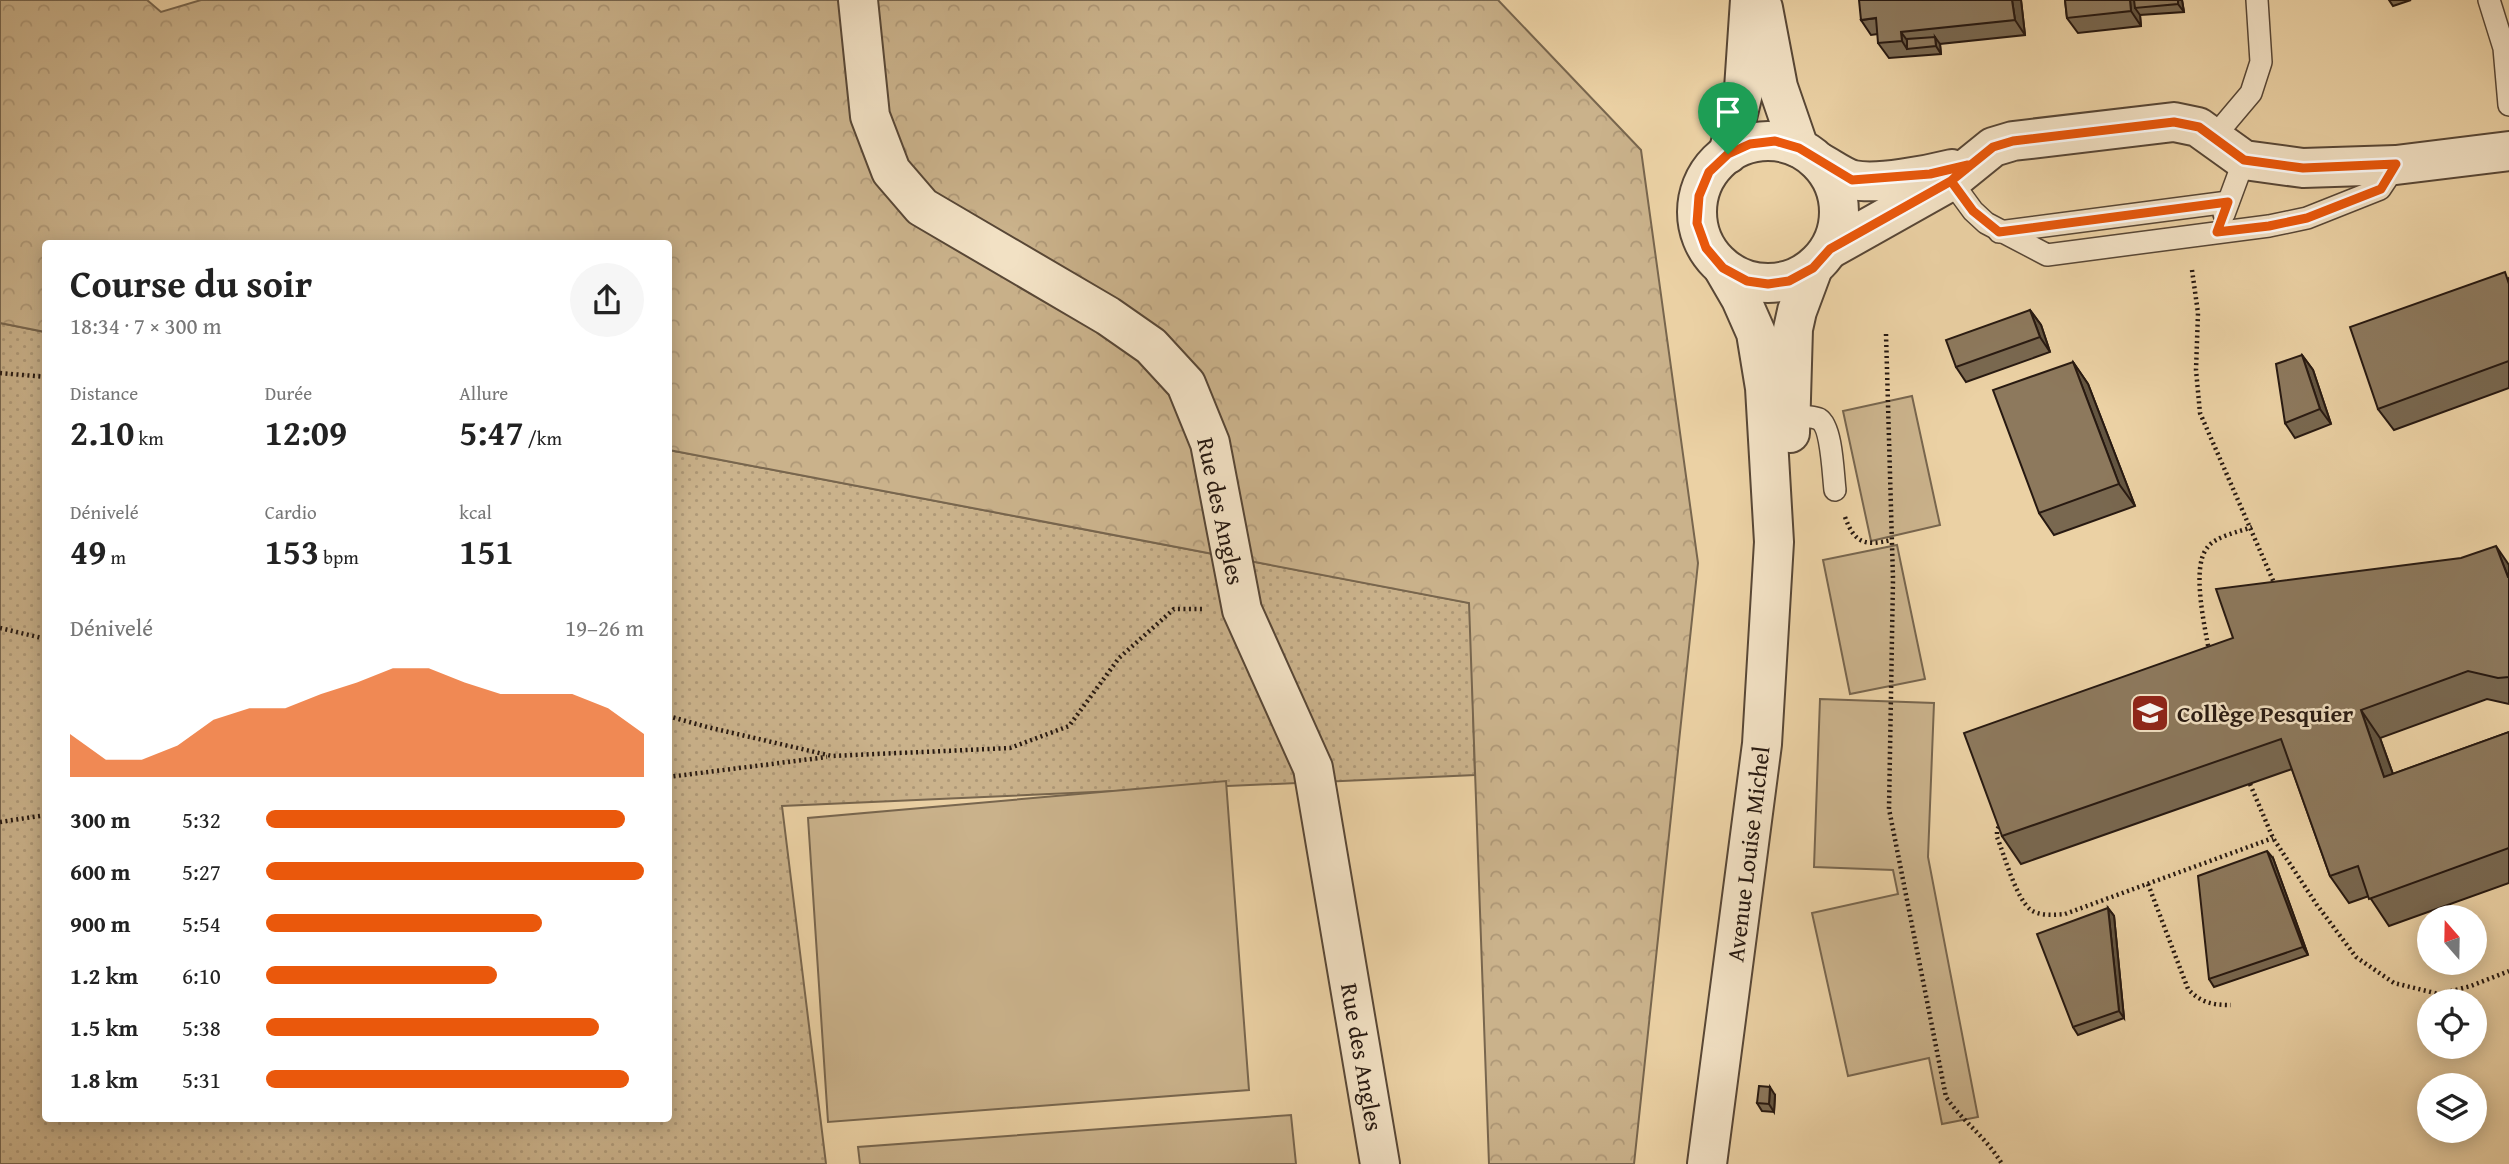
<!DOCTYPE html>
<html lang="fr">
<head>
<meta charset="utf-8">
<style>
	:root { --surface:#fff; --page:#f6f6f6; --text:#222; --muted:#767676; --accent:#ea580c }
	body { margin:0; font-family:"Gentium Book Plus",serif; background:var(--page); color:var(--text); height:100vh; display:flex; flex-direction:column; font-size:26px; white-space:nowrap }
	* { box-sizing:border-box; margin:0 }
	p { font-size:23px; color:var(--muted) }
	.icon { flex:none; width:38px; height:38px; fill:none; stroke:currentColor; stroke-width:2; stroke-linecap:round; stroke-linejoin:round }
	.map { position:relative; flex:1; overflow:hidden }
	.drawer { position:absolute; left:42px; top:240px; width:630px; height:882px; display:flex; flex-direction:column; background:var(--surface); border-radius:7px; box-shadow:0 4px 18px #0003 }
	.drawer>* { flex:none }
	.needle { width:46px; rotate:340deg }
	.buttons { position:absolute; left:2417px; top:905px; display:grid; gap:14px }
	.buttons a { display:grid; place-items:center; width:70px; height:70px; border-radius:50%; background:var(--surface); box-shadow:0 4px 18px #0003; font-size:35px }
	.pin { position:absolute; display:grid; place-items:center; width:60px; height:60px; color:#fff; margin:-72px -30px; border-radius:50% 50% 50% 0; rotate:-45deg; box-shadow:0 0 7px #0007 }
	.pin .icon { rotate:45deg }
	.round { display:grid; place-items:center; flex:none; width:74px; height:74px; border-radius:37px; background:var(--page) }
	.summary { display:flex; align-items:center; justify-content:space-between; height:119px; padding:0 28px }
	h1 { font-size:38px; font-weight:800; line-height:52px }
	.figures { display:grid; grid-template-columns:repeat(3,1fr); gap:10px; height:119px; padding:7px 28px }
	.figures div { display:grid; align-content:center }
	.figures b { font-size:35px; font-weight:800 }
	.figures small { font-size:19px; font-weight:400 }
	.figures p { font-size:19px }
	.chart { height:196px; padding:14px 28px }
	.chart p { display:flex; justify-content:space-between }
	.chart svg { width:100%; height:126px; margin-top:7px; fill:var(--accent); opacity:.7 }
	ul { padding:0 28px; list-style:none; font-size:23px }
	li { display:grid; grid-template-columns:112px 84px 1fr; align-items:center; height:52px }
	li i { height:18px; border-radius:9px; background:var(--accent) }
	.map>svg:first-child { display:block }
	.grass { fill:url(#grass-dots); stroke:#78664e; stroke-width:2 }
	.forest { fill:url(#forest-crowns); stroke:#78664e; stroke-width:2 }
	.pitch { fill:#cab28b; stroke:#78664e; stroke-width:2 }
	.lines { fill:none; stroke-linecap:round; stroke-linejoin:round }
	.service-casing { stroke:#584736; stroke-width:24 }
	.minor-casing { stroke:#584736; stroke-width:42 }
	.tertiary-casing { stroke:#584736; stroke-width:42 }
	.path { stroke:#271911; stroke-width:4.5; stroke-dasharray:2 3.5; stroke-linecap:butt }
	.service { stroke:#f2e1c4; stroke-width:21 }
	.minor { stroke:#f2e1c4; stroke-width:38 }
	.tertiary { stroke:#f2e1c4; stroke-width:38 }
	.wall { fill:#796850; stroke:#271911; stroke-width:2 }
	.shaded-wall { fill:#635541; stroke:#271911; stroke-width:2 }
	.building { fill:#8d795d; stroke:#271911; stroke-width:2 }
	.route-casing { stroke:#fff; stroke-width:14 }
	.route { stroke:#ea580c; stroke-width:9 }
	.labels { text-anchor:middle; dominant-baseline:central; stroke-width:5; stroke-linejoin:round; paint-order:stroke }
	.street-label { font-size:24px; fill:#271911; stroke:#f2e1c4 }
	.poi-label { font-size:24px; font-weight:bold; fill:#271911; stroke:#f2e1c4; text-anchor:start }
</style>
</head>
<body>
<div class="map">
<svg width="2509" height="1164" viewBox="0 0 2509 1164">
	<defs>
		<pattern id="grass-dots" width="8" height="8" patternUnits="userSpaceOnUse" patternTransform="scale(1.75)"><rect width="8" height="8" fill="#cab28b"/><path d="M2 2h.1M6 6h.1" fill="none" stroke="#ae9877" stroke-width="1.8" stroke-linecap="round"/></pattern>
		<pattern id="forest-crowns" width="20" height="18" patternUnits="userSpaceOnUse" patternTransform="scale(1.75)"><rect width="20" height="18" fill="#cab28b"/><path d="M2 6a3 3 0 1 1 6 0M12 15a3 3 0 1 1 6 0" fill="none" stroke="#ae9877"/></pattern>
	</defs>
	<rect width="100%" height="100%" fill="#ebd1a4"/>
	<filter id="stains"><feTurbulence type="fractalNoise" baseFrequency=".00286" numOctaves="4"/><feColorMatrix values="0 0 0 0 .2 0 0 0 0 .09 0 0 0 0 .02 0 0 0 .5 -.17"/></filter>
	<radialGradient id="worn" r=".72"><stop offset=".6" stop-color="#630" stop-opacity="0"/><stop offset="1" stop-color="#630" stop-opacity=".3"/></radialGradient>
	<path class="grass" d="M0 323 45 332 46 1118H668L669 450 1470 603 1475 775 782 806 826 1164H0Z"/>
	<path class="forest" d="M0 0H147L161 12 201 0H1498L1641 150 1698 563 1634 1164H1489L1469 603 669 450 668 243H46L45 332 0 323Z"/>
	<g class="pitch">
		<path d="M1912 396 1940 525 1871 541 1843 411Z"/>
		<path d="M1897 545 1925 679 1850 694 1823 560Z"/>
		<path d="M1820 699 1934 703 1928 857 1978 1117 1942 1124 1929 1058 1848 1076 1812 913 1898 894 1893 870 1814 867Z"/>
		<path d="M1226 781 1249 1090 828 1122 808 818Z"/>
		<path d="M1291 1115 1296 1164H860L858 1147Z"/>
	</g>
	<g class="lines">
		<defs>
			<g id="service">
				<path d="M2489 0 2504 48 2509 105"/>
				<path d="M2213 138 2251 93 2261 62 2257 0"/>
				<path d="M1951 181 1973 211 1986 223 2047 255 2269 226 2307 218 2380 189 2396 165"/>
				<path d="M2224 214 2244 160"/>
				<path d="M1999 232 2228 202"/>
				<path d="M1791 416C1799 416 1812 416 1819 419 1832 427 1833 474 1835 490"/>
			</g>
			<g id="minor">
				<path d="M858 0 870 116 891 171 922 207 1108 316 1151 346 1186 384 1210 443 1242 610 1313 768 1380 1164"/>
				<path d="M1819 162C1829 167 1842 177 1853 180 1878 185 1928 175 1952 169"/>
				<path d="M1830 249 1951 181 1993 147 2013 141 2174 122 2198 127 2244 160 2303 168 2396 165 2509 151"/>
			</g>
			<g id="tertiary">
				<path d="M1763 8 1778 87 1799 148"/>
				<circle cx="1768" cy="212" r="71"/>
				<path d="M1728 154 1744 89 1750 0"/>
				<path d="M1790 433 1793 329 1797 311 1813 268"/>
				<path d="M1707 1164 1762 744 1774 542 1765 388 1756 333 1741 299 1723 268"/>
			</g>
		</defs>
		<use href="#service" class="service-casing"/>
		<use href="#minor" class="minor-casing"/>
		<use href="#tertiary" class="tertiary-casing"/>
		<g class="path">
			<path d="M2192 270 2198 313 2196 370 2200 413 2275 585"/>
			<path d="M1886 334 1893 579 1889 809 1946 1097C1963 1122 1986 1137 2002 1164"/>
			<path d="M0 373 46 377"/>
			<path d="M1845 517C1855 544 1865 546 1891 540"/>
			<path d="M0 628 46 639"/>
			<path d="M2209 651C2205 627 2191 568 2207 548 2215 536 2239 532 2252 527"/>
			<path d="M668 716 707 727 832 756 1010 748 1069 726 1119 658 1174 609H1204"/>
			<path d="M668 777 827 757"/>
			<path d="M2250 784 2273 838 2317 905 2356 957 2394 983 2439 994 2471 986 2509 971"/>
			<path d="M0 822 46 815"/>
			<path d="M2001 822 1997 830V837C2004 854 2016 899 2031 910 2040 916 2054 915 2065 914L2273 838"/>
			<path d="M2148 884 2188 989C2201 1003 2213 1005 2231 1005"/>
		</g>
		<use href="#service" class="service"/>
		<use href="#minor" class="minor"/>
		<use href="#tertiary" class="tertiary"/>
	</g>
	<g class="wall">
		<path d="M2021 0 2025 35 1940 44 1941 54 1889 58 1878 43V34L1871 35 1861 20Z"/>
		<path d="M2065 0H2182L2184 12 2140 15 2141 26 2078 33 2067 18Z"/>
		<path d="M2389 0H2411L2393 6Z"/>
		<path d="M2509 278V388L2394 430 2378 409Z"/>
		<path d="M2030 310 2041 325 2050 352 1966 382 1956 367Z"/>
		<path d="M2302 355 2313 370 2331 424 2295 438 2285 423Z"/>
		<path d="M2073 362 2088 384 2135 506 2054 535 2039 513Z"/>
		<path d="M2509 565V704L2487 699 2380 738 2393 774 2509 732V883L2389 926 2369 896 2349 903 2330 876 2292 769 2021 864 2002 836Z"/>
		<path d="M2273 858 2308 955 2214 987 2209 979Z"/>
		<path d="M2108 908 2114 916 2124 1018 2078 1035 2073 1027Z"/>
		<path d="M1775 1095 1774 1112 1762 1111 1757 1103Z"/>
	</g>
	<g class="shaded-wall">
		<path d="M2012 0H2021L2025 35 2015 20Z"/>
		<path d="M2130 0H2135V8L2140 15 2141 26 2131 11Z"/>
		<path d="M2178 0H2182L2184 12 2178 4Z"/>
		<path d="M1901 32 1912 47 1907 49 1902 41Z"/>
		<path d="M1935 37 1940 44 1941 54 1936 46Z"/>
		<path d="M2030 310 2041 325 2050 352 2040 337Z"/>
		<path d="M2302 355 2313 370 2331 424 2320 409Z"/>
		<path d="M2073 362 2088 384 2135 506 2119 484Z"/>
		<path d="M2496 546 2509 565V579Z"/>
		<path d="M2361 710 2380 738 2404 805 2384 777Z"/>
		<path d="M2267 851 2273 858 2308 955 2303 947Z"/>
		<path d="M2108 908 2114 916 2124 1018 2119 1011Z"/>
		<path d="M1770 1087 1775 1095 1774 1112 1769 1104Z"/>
	</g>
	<g class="building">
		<path d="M1859 0H2012L2015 20 1901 32 1902 41 1878 43 1876 18 1861 20Z"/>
		<path d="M2065 0H2130L2131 11 2067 18Z"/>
		<path d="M2134 0H2178V4L2135 8Z"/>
		<path d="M1935 37 1936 46 1907 49V39Z"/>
		<path d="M2505 272 2509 284V361L2378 409 2350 327Z"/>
		<path d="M2030 310 2040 337 1956 367 1946 340Z"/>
		<path d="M2302 355 2320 409 2285 423 2276 364Z"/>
		<path d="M2073 362 2119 484 2039 513 1993 390Z"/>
		<path d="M2496 546 2508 577H2509V677L2498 678 2468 671 2361 710 2384 777 2509 732V848L2369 899 2358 866 2330 876 2281 739 2002 836 1964 733 2233 638 2216 589 2461 558Z"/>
		<path d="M2267 851 2303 947 2209 979 2198 876Z"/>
		<path d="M2108 908 2119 1011 2073 1027 2037 934Z"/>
		<path d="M1759 1086 1770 1087 1769 1104 1757 1103Z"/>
	</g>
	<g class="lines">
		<defs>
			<path id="route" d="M1728 154 1709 172 1699 196 1697 223 1706 248 1723 268 1747 281 1768 284 1789 281 1813 268 1830 249 1951 181 1993 147 2013 141 2174 122 2199 127 2244 160 2303 168 2396 164 2381 189 2307 218 2269 226 2217 232 2228 202 1999 232 1973 211 1951 181 1968 165 1930 174 1852 180 1799 148 1775 141 1750 144 1728 154"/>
		</defs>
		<use href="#route" class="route-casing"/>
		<use href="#route" class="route"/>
	</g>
	<defs>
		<symbol id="school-square" viewBox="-11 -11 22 22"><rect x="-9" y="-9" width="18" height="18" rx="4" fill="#8f2418" stroke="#f2e1c4"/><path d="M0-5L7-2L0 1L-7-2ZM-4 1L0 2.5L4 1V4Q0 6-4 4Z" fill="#fff"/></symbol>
	</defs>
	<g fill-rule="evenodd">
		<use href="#school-square" x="2128" y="691" width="44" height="44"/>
	</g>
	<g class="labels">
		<g class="street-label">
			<text transform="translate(1221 511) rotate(78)">Rue des Angles</text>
			<text transform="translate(1748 854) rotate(-83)">Avenue Louise Michel</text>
			<text transform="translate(1362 1057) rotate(80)">Rue des Angles</text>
		</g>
		<g class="poi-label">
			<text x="2177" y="713">Collège Pesquier</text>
		</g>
	</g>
	<rect width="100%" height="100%" filter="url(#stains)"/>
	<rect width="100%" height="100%" fill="url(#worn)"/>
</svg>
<div class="buttons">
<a><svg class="needle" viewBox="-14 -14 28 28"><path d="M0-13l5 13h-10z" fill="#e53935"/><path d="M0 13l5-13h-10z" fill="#767676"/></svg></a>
<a><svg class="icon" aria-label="locate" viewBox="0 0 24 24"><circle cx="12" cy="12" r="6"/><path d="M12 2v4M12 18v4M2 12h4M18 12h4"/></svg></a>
<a><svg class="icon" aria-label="layers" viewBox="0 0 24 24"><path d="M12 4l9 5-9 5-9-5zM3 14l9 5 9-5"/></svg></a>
</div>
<div class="pin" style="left:1728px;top:154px;background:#1e9e55"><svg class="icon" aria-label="arrive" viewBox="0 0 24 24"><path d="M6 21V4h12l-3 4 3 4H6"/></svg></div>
<section class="drawer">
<div class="summary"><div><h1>Course du soir</h1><p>18:34 · 7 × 300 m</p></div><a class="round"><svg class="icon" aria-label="share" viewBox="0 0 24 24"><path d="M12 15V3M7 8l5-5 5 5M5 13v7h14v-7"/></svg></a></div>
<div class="figures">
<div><p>Distance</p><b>2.10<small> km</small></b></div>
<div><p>Durée</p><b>12:09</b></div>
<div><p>Allure</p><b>5:47<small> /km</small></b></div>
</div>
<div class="figures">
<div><p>Dénivelé</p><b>49<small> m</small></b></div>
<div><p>Cardio</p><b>153<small> bpm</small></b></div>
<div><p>kcal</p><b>151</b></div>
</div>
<div class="chart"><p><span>Dénivelé</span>19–26 m</p>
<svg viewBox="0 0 160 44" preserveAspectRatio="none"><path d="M0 44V29L10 38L20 38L30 33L40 24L50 20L60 20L70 15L80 11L90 6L100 6L110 11L120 15L130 15L140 15L150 20L160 29V44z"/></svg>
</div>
<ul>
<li><b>300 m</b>5:32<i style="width:95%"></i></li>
<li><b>600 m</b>5:27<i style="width:100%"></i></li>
<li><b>900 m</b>5:54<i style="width:73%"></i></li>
<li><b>1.2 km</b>6:10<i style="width:61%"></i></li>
<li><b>1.5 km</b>5:38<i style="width:88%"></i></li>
<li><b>1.8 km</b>5:31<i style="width:96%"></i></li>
</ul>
</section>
</div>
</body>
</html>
